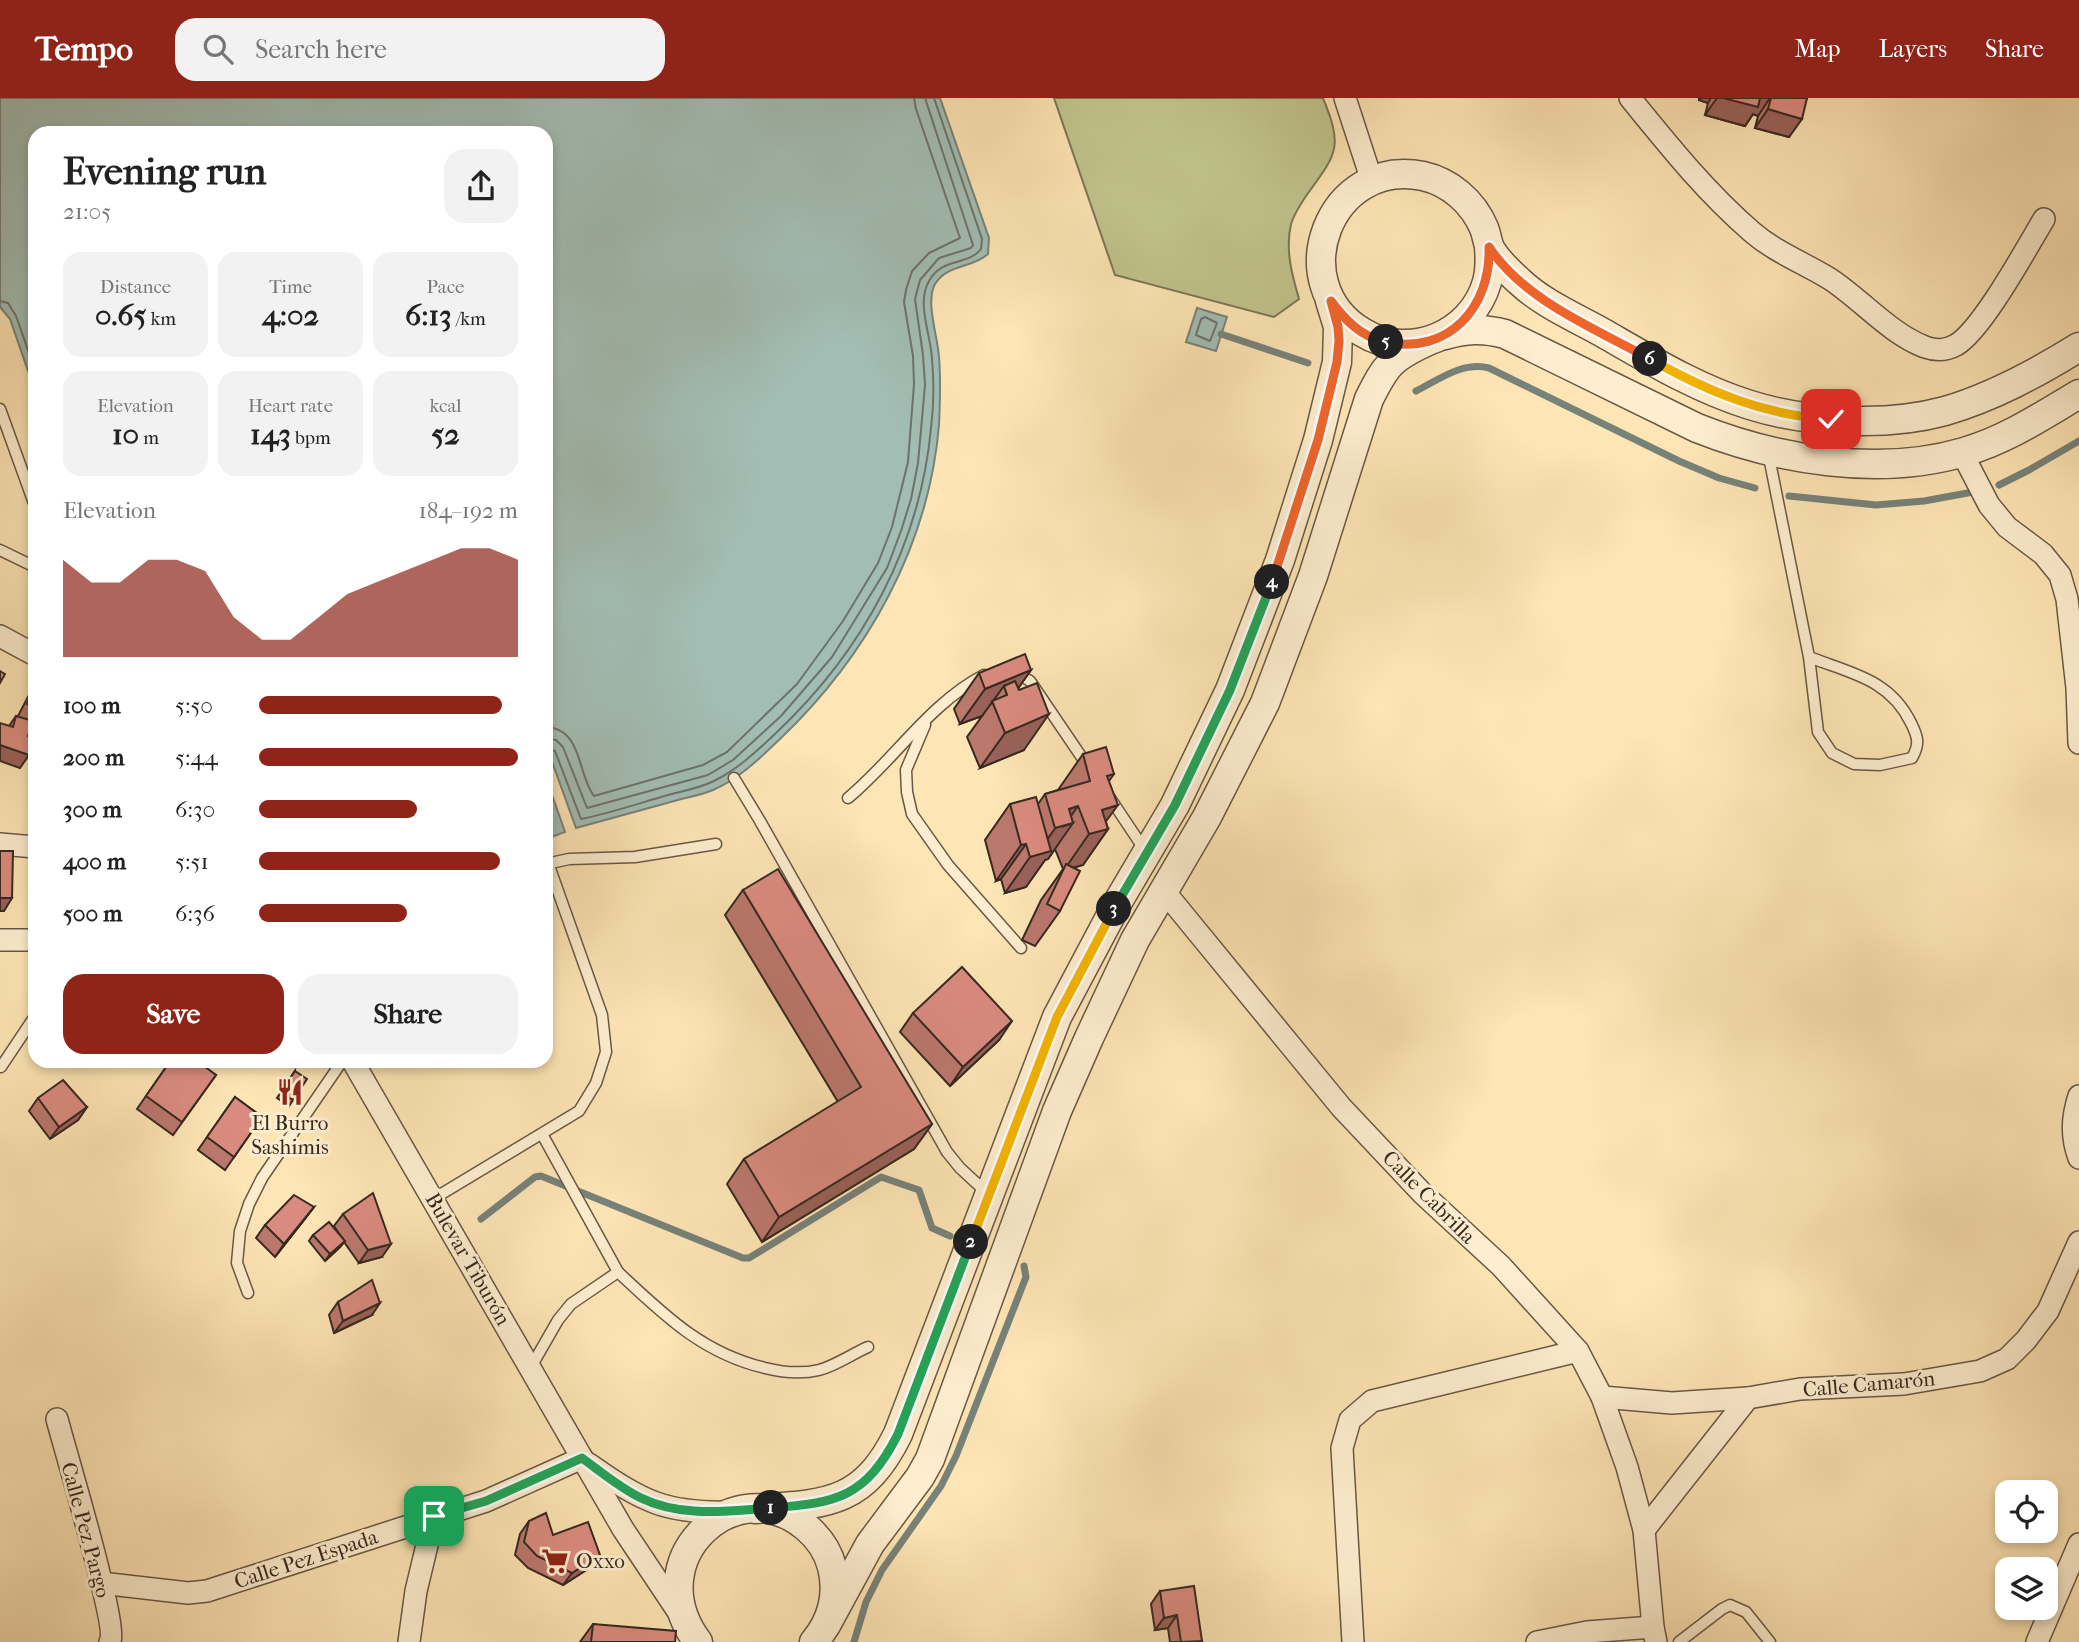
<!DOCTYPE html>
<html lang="en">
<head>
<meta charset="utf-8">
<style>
	:root { --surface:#fff; --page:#f2f2f2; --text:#222; --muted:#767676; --accent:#8f2418 }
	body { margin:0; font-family:"IM FELL French Canon",serif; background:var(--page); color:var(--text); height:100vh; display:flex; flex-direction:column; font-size:26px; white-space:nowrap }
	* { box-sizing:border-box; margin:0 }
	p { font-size:23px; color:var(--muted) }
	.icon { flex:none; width:38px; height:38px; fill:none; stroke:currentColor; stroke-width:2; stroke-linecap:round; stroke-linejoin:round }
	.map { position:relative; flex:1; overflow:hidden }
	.details { position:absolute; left:28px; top:28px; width:525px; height:942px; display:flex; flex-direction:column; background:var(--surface); border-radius:21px; box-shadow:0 4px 10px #0003 }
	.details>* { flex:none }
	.tools { position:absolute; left:1995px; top:1382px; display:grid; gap:14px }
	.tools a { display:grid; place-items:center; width:63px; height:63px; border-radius:14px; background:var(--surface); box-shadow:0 4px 10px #0003; font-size:35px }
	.pin { position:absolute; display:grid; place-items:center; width:60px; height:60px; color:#fff; margin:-30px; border-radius:14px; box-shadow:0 4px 10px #0006 }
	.km { position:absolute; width:35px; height:35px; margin:-18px; border-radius:50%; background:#222; color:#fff; font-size:19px; line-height:35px; text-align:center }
	.round { display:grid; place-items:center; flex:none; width:74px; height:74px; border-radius:21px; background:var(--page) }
	.headline { display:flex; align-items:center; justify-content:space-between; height:119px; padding:0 35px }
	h1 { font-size:38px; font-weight:700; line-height:52px }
	.stats { display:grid; grid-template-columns:repeat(3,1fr); gap:10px; height:119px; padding:7px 35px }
	.stats div { display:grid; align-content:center; border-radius:18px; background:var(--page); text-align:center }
	.stats b { font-size:30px; font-weight:700 }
	.stats small { font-size:19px; font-weight:400 }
	.stats p { font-size:19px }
	.chart { height:196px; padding:14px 35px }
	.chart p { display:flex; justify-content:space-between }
	.chart svg { width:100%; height:126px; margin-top:7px; fill:var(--accent); opacity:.7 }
	.action { display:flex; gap:14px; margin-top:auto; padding:14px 35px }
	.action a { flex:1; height:80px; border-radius:21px; background:var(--accent); color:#fff; font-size:28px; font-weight:700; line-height:80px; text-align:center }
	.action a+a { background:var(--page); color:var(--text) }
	ul { padding:0 35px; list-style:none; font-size:23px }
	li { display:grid; grid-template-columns:112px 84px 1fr; align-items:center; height:52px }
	li i { height:18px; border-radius:9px; background:var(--accent) }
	header { display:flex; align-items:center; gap:42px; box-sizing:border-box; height:98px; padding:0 35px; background:var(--accent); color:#fff }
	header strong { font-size:33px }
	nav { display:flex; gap:38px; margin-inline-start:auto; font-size:24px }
	.search { width:490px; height:63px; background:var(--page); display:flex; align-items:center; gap:18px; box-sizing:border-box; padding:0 24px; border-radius:21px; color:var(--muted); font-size:26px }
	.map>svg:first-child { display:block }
	.green { fill:#c1c48d; stroke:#7c7656; stroke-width:2 }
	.water { fill:#a2bdb4; stroke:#778279; stroke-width:2 }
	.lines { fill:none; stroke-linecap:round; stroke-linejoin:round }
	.shore { stroke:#6c736a; stroke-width:2 }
	.stream { stroke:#778279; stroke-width:7 }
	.service-casing { stroke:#685845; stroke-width:13 }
	.minor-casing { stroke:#685845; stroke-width:24 }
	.tertiary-casing { stroke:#685845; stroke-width:31 }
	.service { stroke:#feeecf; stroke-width:10 }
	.minor { stroke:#feeecf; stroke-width:21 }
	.tertiary { stroke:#feeecf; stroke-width:28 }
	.wall { fill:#bb786d; stroke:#362920; stroke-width:2 }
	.shaded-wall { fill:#996159; stroke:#362920; stroke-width:2 }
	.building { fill:#da8b7f; stroke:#362920; stroke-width:2 }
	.split-1-casing { stroke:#fff; stroke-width:14 }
	.split-2-casing { stroke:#fff; stroke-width:14 }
	.split-3-casing { stroke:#fff; stroke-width:14 }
	.split-4-casing { stroke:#fff; stroke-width:14 }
	.split-5-casing { stroke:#fff; stroke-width:14 }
	.split-6-casing { stroke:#fff; stroke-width:14 }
	.split-7-casing { stroke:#fff; stroke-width:14 }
	.split-1 { stroke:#22a559; stroke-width:9 }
	.split-2 { stroke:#22a559; stroke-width:9 }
	.split-3 { stroke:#f5b400; stroke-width:9 }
	.split-4 { stroke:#22a559; stroke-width:9 }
	.split-5 { stroke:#f0652b; stroke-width:9 }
	.split-6 { stroke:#f0652b; stroke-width:9 }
	.split-7 { stroke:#f5b400; stroke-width:9 }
	.labels { text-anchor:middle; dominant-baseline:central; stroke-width:6; stroke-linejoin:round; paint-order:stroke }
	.poi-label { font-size:21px; fill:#362920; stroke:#feeecf }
	.street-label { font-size:21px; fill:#362920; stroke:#feeecf }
</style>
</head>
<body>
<header>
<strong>Tempo</strong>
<div class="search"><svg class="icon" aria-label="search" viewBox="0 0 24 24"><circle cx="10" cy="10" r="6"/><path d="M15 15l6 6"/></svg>Search here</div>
<nav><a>Map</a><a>Layers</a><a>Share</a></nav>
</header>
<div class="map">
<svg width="2079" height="1544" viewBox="0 0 2079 1544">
	<rect width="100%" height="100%" fill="#fee5b5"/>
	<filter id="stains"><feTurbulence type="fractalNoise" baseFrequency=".00286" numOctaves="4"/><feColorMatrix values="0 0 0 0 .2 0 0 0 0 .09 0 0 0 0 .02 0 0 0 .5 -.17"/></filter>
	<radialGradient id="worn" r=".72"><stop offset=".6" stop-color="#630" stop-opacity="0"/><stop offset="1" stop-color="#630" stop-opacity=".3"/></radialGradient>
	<path class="green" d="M1054 0H1323C1344 51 1336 56 1306 98 1300 107 1294 116 1291 126 1285 152 1292 177 1299 201L1274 219 1115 177Z"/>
	<g class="water">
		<path d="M0 0H940L989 140 988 156C973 170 947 166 935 186 925 204 938 239 939 259 941 282 940 305 939 327 929 448 867 558 780 641 760 660 739 681 713 692 699 698 682 700 667 705 637 713 606 722 576 730L546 647V35H35V293L10 221 0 209Z"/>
		<path d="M1197 210 1227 219 1216 253 1186 244Z"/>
		<path d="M546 680 565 734 546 741Z"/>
	</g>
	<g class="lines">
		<g class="shore">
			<path d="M0 203 8 205 16 218 35 272"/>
			<path d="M1205 219 1217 225 1210 243 1196 237 1201 221Z"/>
			<path d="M546 629C583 631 577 676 594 698L703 667 727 654 797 586 843 523 878 465 892 429 908 364 914 286 913 258 904 204 906 192 912 173 929 155 960 140 916 11 914 0"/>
			<path d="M546 640 556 642 563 649 587 710 708 677 733 662 781 618 832 559 887 470 901 433 911 401 918 365 925 287 923 257 915 201 920 182 939 160 971 150 973 147 925 0"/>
			<path d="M546 649 555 653 581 721C611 715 640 705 668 697 683 693 700 690 714 683 738 671 757 653 776 635 863 553 920 448 931 330 934 307 934 284 932 261 931 237 916 205 929 183 942 159 968 168 981 151L982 141 934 0"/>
		</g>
		<g class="stream">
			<path d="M1221 236 1308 265"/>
			<path d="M1416 293C1438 282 1463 263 1489 270L1679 363 1719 380 1755 390"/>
			<path d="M1999 387 2029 372 2079 343"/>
			<path d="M1789 398 1876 407 1924 403 1973 394"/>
			<path d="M481 1121 535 1079 541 1078 743 1160H749L881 1079 919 1092 932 1130 950 1138"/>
			<path d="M854 1544 866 1504 882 1472 941 1388 956 1358 1026 1179 1024 1168"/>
		</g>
		<defs>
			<g id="service">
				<path d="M0 311 35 408"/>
				<path d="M1768 354 1809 559 1818 634 1832 655 1854 666 1880 667 1912 660C1920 646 1918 639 1911 625 1890 581 1850 575 1809 559"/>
				<path d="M0 452 35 469"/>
				<path d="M1013 573 1030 583 1089 670"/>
				<path d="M925 627 906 672 907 694 912 716 948 767 1021 850"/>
				<path d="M734 680 760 723 947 1054 960 1070 986 1094"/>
				<path d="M848 700C894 662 930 605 984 577"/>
				<path d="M1110 700 1146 754"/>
				<path d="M546 766 569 761 635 759 716 746"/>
				<path d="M1 969 35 918"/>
				<path d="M433 1101 579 1013 596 985 606 954 602 917 548 765"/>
				<path d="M618 1174C664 1217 702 1255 765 1270 781 1274 802 1276 819 1272 835 1268 852 1256 868 1249"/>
				<path d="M248 1195 237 1165 240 1133 249 1106 262 1080 343 962"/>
				<path d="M531 1269 558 1222 571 1206 618 1174 542 1036"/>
				<path d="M1679 1544 1722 1511 1730 1507 1746 1514 1770 1544"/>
			</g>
			<g id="minor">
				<path d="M1345 0 1372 83"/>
				<path d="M1630 0C1669 48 1705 93 1752 134 1775 154 1804 165 1830 181 1862 202 1889 235 1925 249 1936 253 1945 253 1956 247 1982 232 2026 151 2044 121"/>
				<path d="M1962 355 1989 407 2007 429 2043 456 2060 477 2067 501 2077 590 2079 645"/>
				<path d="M0 538 35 557"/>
				<path d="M0 746 35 749"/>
				<path d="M1164 793 1341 1009 1423 1096 1501 1168 1578 1253 1602 1299 1627 1369 1644 1432 1653 1529 1656 1544"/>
				<path d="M0 842H35"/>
				<path d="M352 962 623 1431 683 1521"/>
				<path d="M2079 998C2072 1020 2071 1038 2079 1060"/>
				<path d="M1602 1299 1672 1305 1748 1300"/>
				<path d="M57 1321C65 1352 118 1527 110 1544"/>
				<path d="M589 1366C643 1404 666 1416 733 1414"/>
				<path d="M1644 1432 1748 1300 1800 1291 1904 1286 1980 1273 2007 1261 2026 1242 2048 1213 2079 1144"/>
				<path d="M101 1485 188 1495 207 1493 486 1403 582 1360"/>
				<path d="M409 1544 416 1493 434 1418"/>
				<path d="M1353 1544 1342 1350 1350 1322 1372 1303 1578 1253"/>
				<path d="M1537 1544 1587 1534 1653 1529"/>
				<path d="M2037 1544 2079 1446"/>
			</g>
			<g id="tertiary">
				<path d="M1489 149C1490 161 1490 173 1487 184 1472 237 1409 263 1362 234 1281 185 1330 59 1423 78 1450 84 1473 104 1484 130 1487 137 1487 145 1491 152 1498 164 1509 174 1519 183 1543 206 1577 220 1605 236 1652 263 1698 291 1750 307 1807 325 1887 329 1945 313 1993 299 2037 275 2079 249"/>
				<path d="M1445 237C1466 231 1483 230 1505 236L1697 330C1778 362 1879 379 1964 354 2006 342 2042 318 2079 296"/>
				<path d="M755 1411C826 1406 863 1407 898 1336L1057 919 1119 802 1175 707 1230 592 1280 462 1318 342 1337 264 1338 229 1330 203"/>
				<path d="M826 1527 870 1446 920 1379 930 1361 1057 1013 1089 940 1135 842 1207 719 1265 605 1313 478 1369 301C1386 267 1391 260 1426 244"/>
				<path d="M698 1544C636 1461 736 1370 806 1429 819 1440 828 1453 832 1469 839 1496 832 1523 814 1544"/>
			</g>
		</defs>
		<use href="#service" class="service-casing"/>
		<use href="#minor" class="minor-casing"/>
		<use href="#tertiary" class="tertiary-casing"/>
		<use href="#service" class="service"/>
		<use href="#minor" class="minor"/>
		<use href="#tertiary" class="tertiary"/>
	</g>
	<g class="wall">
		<path d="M1699 0H1807L1789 39 1755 30 1758 18 1753 16 1745 28 1705 17 1708 5 1699 2Z"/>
		<path d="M1031 572 1018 590 1024 652 980 670 967 639 982 618 960 626 954 611 979 575Z"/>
		<path d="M35 588V623L34 622 32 625 28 638 20 670 9 628 16 618H18L30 595Z"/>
		<path d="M1083 656 1114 676 1109 683 1106 724 1108 731 1083 767 1073 770 1060 813 1035 848 1022 842 1041 802 1063 771 1055 751 1048 761 1045 762 1026 789 1005 795 1001 781 996 783 985 742 1010 706H1038L1045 696 1058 692Z"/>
		<path d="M743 792 932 1026 914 1051 762 1144 727 1086 744 1061 838 1004 725 817Z"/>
		<path d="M913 915 999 942 950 988 900 934Z"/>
		<path d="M171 962 216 977 173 1037 137 1011Z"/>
		<path d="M295 973 293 1002 289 1008 277 1000Z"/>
		<path d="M235 999 262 1019 225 1072 198 1052Z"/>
		<path d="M38 1000 87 1009 78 1022 50 1041 29 1013Z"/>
		<path d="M314 1109 275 1159 256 1140 265 1127Z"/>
		<path d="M343 1116 382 1159 359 1165 344 1144 340 1149 325 1163 309 1143 313 1137H340L334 1128Z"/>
		<path d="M338 1204 372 1217 334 1235 329 1217Z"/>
		<path d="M529 1423 553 1437 591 1469 563 1487 528 1470 515 1457 520 1436Z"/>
		<path d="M1160 1493 1202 1543 1201 1544H1170L1168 1530 1155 1532 1151 1506Z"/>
		<path d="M593 1526 675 1544H580Z"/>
	</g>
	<g class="shaded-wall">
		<path d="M1700 0H1711L1708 5 1699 2Z"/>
		<path d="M1717 0H1770L1758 18 1753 16 1745 28 1705 17Z"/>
		<path d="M1768 11 1802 21 1789 39 1755 30Z"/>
		<path d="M1031 572 1006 608 1007 597 1004 588 982 618 960 626 985 591Z"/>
		<path d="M1049 616 1024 652 980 670 1005 635Z"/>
		<path d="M0 647 29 657 20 670 0 663Z"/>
		<path d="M1118 707 1099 733 1108 731 1083 767 1064 772 1089 736 1102 712Z"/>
		<path d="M1078 708 1064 728 1073 725 1048 761 1045 762 1026 789 1005 795 1030 759 1036 757 1069 711Z"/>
		<path d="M1026 746 1001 781 996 783 1021 747Z"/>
		<path d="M0 800H12L4 813H0Z"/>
		<path d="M1012 923 999 942 950 988 963 969Z"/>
		<path d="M87 1009 78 1022 50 1041 59 1029Z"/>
		<path d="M932 1026 914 1051 762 1144 779 1119Z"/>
		<path d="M314 1109 305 1121 275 1159 284 1146Z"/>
		<path d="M345 1143 340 1149 325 1163 330 1156Z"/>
		<path d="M391 1146 382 1159 359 1165 368 1152Z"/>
		<path d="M380 1205 372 1217 334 1235 343 1223Z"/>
		<path d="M600 1457 591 1469 563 1487 572 1475Z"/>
		<path d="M1177 1517 1168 1530 1155 1532 1164 1520Z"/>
	</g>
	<g class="building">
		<path d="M1723 0H1760L1758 9Z"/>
		<path d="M1771 0H1807L1802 21 1768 11Z"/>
		<path d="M1025 556 1031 572 985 591 979 575Z"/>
		<path d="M0 573 5 576 0 585Z"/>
		<path d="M1015 583 1019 592 1037 585 1049 616 1005 635 992 603 1007 597 1004 588Z"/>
		<path d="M35 589V610L27 606Z"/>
		<path d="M16 618 33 623 28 638 34 640 29 657 0 647V625L13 629Z"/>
		<path d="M1106 649 1114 676 1107 678 1118 707 1102 712 1108 731 1089 736 1078 708 1069 711 1073 725 1055 730 1045 696 1090 683 1083 656Z"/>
		<path d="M1036 699 1051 753 1030 759 1026 746 1021 747 1010 706Z"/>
		<path d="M0 753H13L12 800H0Z"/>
		<path d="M1066 766 1080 773 1060 813 1047 806Z"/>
		<path d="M778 771 932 1026 779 1119 744 1061 861 989 743 792Z"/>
		<path d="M962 869 1012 923 963 969 913 915Z"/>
		<path d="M171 962H196L216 977 182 1024 146 998Z"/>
		<path d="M295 973 307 981 293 1002 281 994Z"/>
		<path d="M63 982 87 1009 59 1029 38 1000Z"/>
		<path d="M235 999 262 1019 234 1059 207 1039Z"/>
		<path d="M373 1095 391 1146 368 1152 343 1116Z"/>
		<path d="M294 1097 314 1109 284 1146 265 1127Z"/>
		<path d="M329 1124 345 1143 330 1156 313 1137Z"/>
		<path d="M372 1182 380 1205 343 1223 338 1204Z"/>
		<path d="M546 1415 553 1437 588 1424 600 1457 572 1475 537 1458 524 1444 529 1423Z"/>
		<path d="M1194 1488 1202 1543 1181 1544 1177 1517 1164 1520 1160 1493Z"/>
		<path d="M593 1526 676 1533 675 1544H591Z"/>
	</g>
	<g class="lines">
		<defs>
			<path id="split-1" d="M434 1418 486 1403 582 1360C601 1374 620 1390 641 1400 682 1420 728 1413 771 1410"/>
			<path id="split-2" d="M771 1410C838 1405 866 1399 898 1336L971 1144"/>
			<path id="split-3" d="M971 1144 1057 919 1114 811"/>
			<path id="split-4" d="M1114 811 1175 707 1230 592 1272 484"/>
			<path id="split-5" d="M1272 484 1318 342 1337 264 1339 243 1338 229 1331 203C1345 222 1361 239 1386 244"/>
			<path id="split-6" d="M1386 244C1449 257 1491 209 1489 149 1525 203 1594 230 1650 261"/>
			<path id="split-7" d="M1650 261C1707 293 1765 318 1831 321"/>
		</defs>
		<use href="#split-1" class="split-1-casing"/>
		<use href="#split-2" class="split-2-casing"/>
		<use href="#split-3" class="split-3-casing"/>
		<use href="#split-4" class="split-4-casing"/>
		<use href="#split-5" class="split-5-casing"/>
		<use href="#split-6" class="split-6-casing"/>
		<use href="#split-7" class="split-7-casing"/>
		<use href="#split-1" class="split-1"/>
		<use href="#split-2" class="split-2"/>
		<use href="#split-3" class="split-3"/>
		<use href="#split-4" class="split-4"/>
		<use href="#split-5" class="split-5"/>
		<use href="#split-6" class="split-6"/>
		<use href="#split-7" class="split-7"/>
	</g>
	<defs>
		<symbol id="restaurant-bare" viewBox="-9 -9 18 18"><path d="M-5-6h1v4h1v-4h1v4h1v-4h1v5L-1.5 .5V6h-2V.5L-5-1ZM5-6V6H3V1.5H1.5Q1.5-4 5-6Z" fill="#8f2418" stroke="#feeecf" stroke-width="2.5" paint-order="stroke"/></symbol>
		<symbol id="supermarket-bare" viewBox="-9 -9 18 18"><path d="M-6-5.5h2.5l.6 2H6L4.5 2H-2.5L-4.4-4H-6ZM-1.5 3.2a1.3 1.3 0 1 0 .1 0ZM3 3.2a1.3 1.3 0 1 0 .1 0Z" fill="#8f2418" stroke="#feeecf" stroke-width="2.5" paint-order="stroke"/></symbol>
	</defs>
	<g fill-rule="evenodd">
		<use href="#restaurant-bare" x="271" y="975" width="38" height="38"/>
		<use href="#supermarket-bare" x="536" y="1444" width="38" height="38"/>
	</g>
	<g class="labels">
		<g class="poi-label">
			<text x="290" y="1025">El Burro<tspan x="290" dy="24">Sashimis</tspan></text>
			<text x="576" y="1463" text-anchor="start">Oxxo</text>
		</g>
		<g class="street-label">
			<text transform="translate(1429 1099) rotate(45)">Calle Cabrilla</text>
			<text transform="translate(468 1161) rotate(60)">Bulevar Tiburón</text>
			<text transform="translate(1869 1286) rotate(-5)">Calle Camarón</text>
			<text transform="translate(86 1432) rotate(75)">Calle Pez Pargo</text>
			<text transform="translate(306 1461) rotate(-18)">Calle Pez Espada</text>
		</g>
	</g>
	<rect width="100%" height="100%" filter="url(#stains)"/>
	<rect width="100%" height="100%" fill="url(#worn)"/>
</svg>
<div class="tools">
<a><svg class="icon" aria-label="locate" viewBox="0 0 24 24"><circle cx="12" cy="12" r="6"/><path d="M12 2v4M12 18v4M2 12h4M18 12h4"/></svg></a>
<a><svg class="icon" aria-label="layers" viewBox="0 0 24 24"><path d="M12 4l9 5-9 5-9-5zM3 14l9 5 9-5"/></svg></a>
</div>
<div class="pin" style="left:434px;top:1418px;background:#1e9e55"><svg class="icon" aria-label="arrive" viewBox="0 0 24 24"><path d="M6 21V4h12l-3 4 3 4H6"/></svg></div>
<div class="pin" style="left:1831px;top:321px;background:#d93025"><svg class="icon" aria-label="check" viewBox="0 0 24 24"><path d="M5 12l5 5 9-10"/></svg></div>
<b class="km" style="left:771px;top:1410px">1</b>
<b class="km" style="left:971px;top:1144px">2</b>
<b class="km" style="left:1114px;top:811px">3</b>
<b class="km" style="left:1272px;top:484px">4</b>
<b class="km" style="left:1386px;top:244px">5</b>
<b class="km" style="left:1650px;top:261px">6</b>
<section class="details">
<div class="headline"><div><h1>Evening run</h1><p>21:05</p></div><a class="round"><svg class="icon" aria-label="share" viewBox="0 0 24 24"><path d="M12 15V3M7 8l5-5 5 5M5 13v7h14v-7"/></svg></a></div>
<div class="stats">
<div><p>Distance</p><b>0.65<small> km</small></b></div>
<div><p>Time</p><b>4:02</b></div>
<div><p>Pace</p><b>6:13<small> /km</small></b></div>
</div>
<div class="stats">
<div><p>Elevation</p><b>10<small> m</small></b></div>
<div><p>Heart rate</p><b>143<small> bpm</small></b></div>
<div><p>kcal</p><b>52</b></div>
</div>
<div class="chart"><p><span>Elevation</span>184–192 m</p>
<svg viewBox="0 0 160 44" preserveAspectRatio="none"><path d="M0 44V10L10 18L20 18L30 10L40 10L50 14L60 30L70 38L80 38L90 30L100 22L110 18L120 14L130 10L140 6L150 6L160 10V44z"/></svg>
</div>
<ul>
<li><b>100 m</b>5:50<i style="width:94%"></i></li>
<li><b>200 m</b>5:44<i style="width:100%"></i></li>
<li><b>300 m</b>6:30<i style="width:61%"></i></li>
<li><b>400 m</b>5:51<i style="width:93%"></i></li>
<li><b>500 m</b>6:36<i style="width:57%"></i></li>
</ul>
<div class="action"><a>Save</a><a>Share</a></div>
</section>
</div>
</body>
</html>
